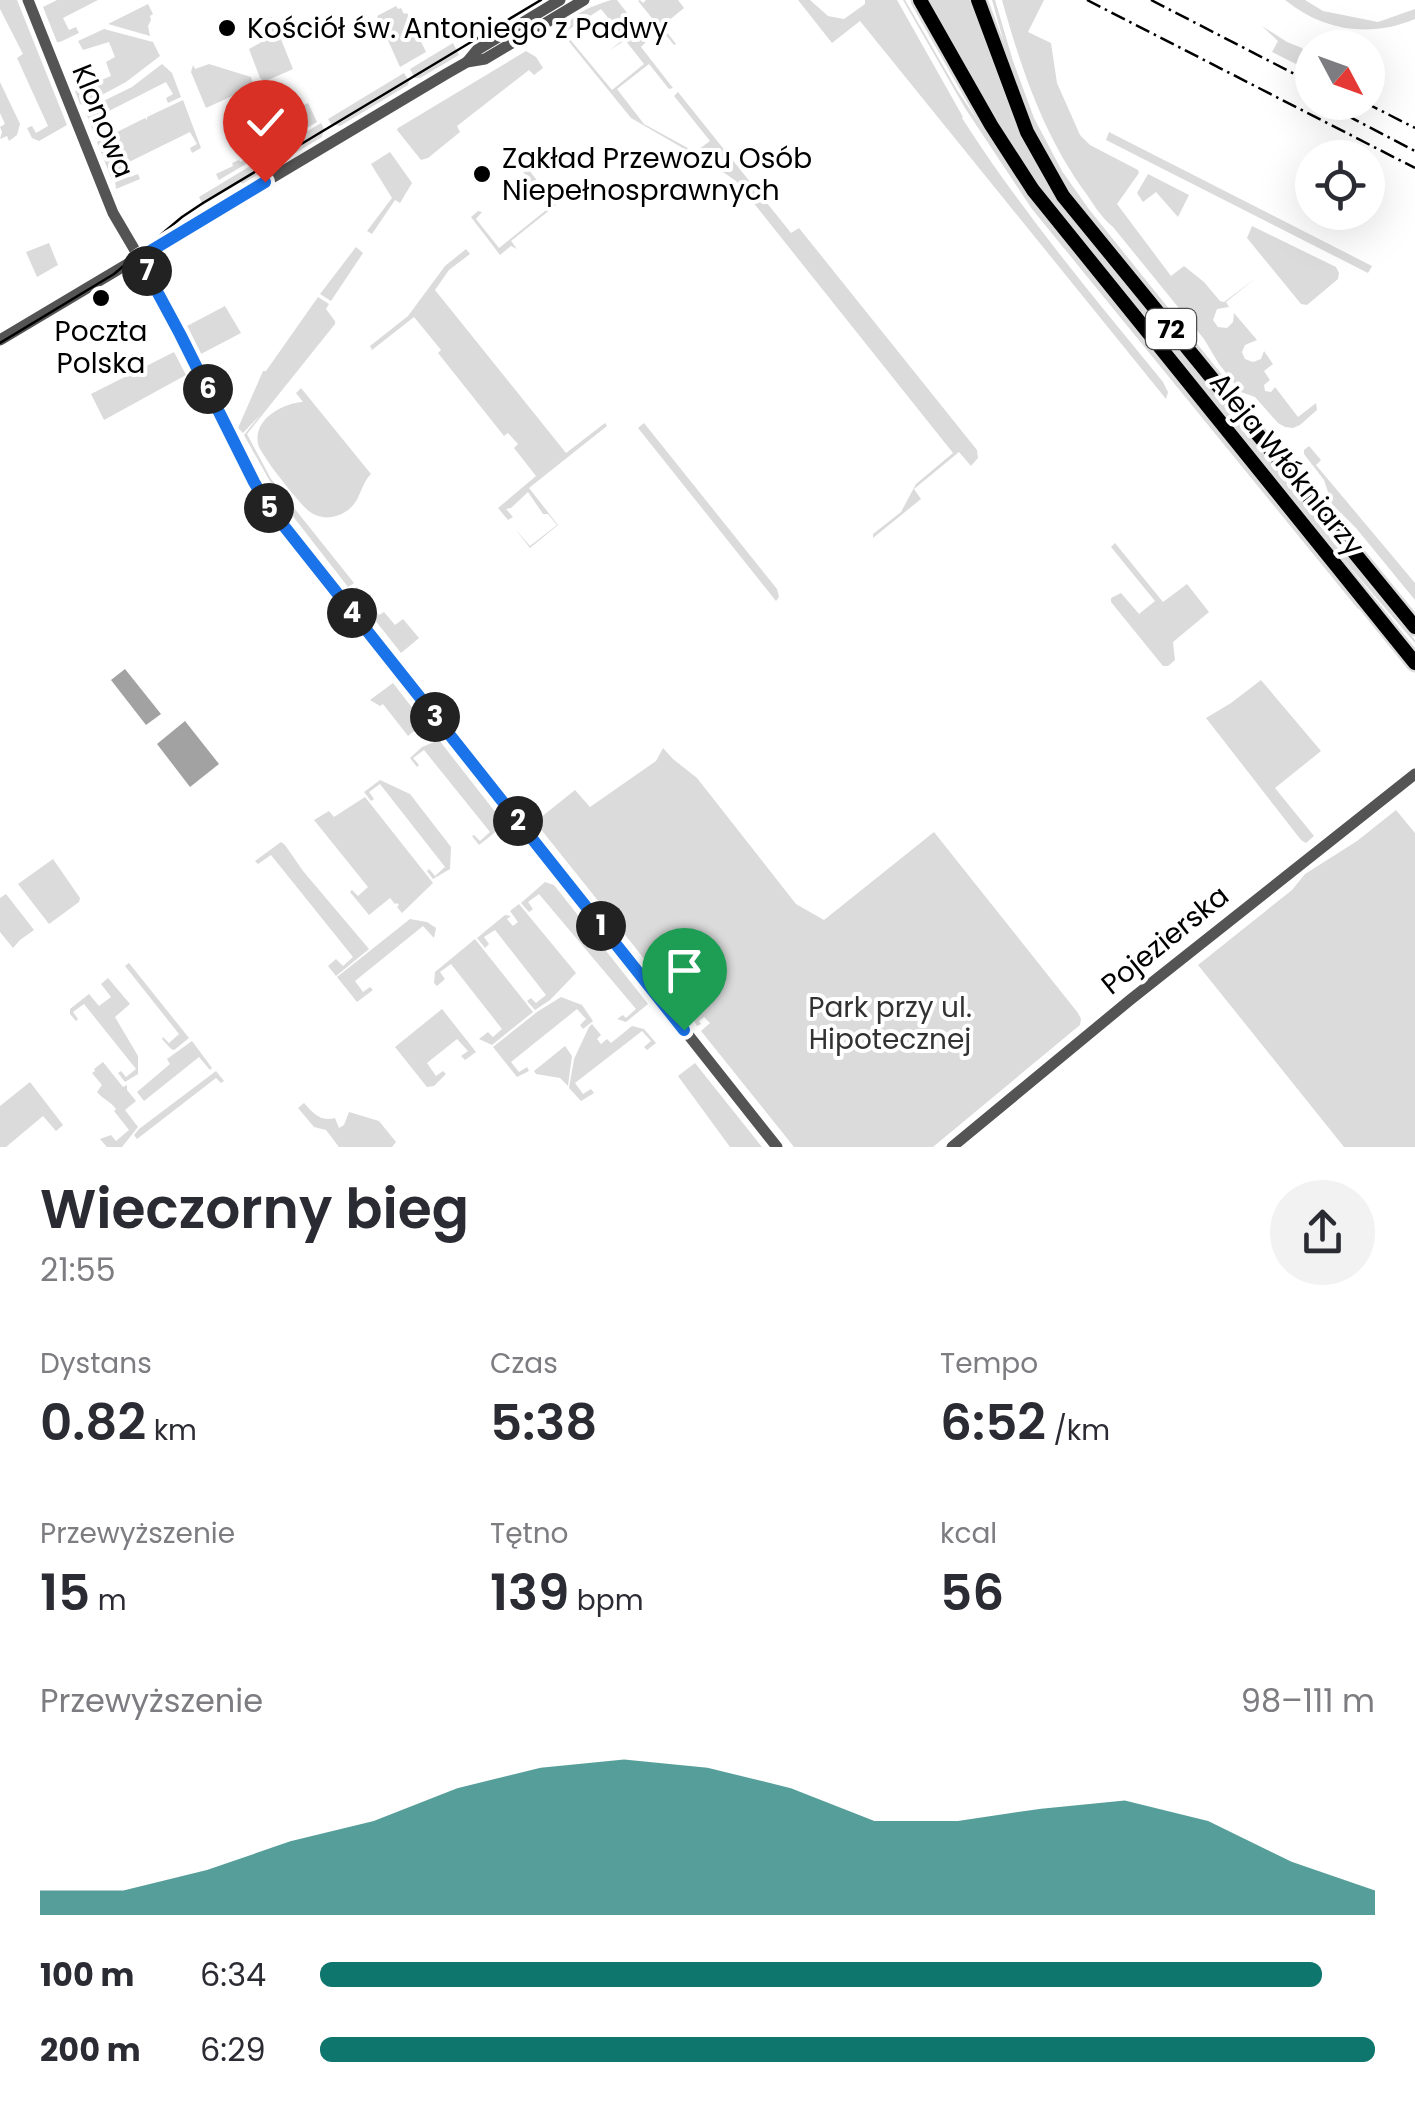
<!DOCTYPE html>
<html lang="pl">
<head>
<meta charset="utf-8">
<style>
	:root { --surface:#fff; --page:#f2f2f3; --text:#2b2b33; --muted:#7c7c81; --accent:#0f766e }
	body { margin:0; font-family:Poppins,sans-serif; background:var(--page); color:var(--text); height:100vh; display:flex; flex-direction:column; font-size:38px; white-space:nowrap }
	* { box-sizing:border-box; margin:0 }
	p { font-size:32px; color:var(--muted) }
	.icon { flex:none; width:55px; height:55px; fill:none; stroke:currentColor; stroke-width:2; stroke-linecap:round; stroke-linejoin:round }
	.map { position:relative; height:1147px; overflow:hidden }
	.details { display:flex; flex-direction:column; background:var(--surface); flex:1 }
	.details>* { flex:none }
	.needle { width:65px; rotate:131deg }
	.tools { position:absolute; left:1295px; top:30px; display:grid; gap:20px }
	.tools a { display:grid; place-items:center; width:90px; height:90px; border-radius:50%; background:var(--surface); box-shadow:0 10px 40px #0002; font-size:50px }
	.pin { position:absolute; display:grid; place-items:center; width:85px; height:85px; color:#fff; margin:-102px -42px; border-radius:50% 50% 50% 0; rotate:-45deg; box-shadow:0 0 10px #0007 }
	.pin .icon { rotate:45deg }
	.km { position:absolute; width:50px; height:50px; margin:-25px; border-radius:50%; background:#222; color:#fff; font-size:28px; line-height:50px; text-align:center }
	.round { display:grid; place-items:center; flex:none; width:105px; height:105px; border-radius:52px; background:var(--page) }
	.summary { display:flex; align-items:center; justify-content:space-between; height:170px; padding:0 40px }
	h1 { font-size:55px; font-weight:600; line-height:75px }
	.stats { display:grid; grid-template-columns:repeat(3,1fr); gap:15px; height:170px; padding:10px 40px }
	.stats div { display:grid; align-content:center }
	.stats b { font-size:50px; font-weight:600 }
	.stats small { font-size:28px; font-weight:400 }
	.stats p { font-size:28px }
	.chart { height:280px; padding:20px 40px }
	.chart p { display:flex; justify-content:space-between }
	.chart svg { width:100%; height:180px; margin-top:10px; fill:var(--accent); opacity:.7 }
	ul { padding:0 40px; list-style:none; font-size:32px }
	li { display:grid; grid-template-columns:160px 120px 1fr; align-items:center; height:75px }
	li i { height:25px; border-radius:12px; background:var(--accent) }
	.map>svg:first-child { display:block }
	.green { fill:#dbdbdb }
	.water { fill:#a2a2a2 }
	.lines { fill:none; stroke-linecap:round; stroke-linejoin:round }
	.primary-casing { stroke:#dbdbdb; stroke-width:19 }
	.tertiary { stroke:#545454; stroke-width:11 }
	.primary { stroke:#000; stroke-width:14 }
	.tram { stroke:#000; stroke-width:2.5 }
	.rail { stroke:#000; stroke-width:2.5; stroke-dasharray:15 5 2.5 5; stroke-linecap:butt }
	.route-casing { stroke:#fff; stroke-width:20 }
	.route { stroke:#1a73e8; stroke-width:12 }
	.poi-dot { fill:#000; stroke:#fff; stroke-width:4 }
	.labels { text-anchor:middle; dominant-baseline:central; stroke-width:8; stroke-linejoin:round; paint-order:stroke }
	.shield { fill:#fff; stroke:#4c4c4c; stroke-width:2.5 }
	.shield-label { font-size:25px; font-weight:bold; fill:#000 }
	.poi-label { font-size:28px; fill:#000; stroke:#fff; text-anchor:start }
	.street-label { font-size:28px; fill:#000; stroke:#fff }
	.park-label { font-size:28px; fill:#323232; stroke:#fff }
</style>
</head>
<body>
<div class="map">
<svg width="1415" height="1147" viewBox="0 0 1415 1147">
	<rect width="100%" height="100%" fill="#fff"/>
	<g class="green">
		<path d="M0 0H17L67 125 39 141 32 138 27 128 32 126 36 133 48 126 17 58 23 54 0 9Z"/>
		<path d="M57 0H98L63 18 69 30 76 27 79 33 60 42H57L43 7Z"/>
		<path d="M611 0H617L631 18 629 24 616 34H613L617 29 601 9 565 32 567 35 565 37 562 33C572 12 591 7 611 0Z"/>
		<path d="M640 0 643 3 646 0H678L684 8 662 26 676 44 674 45 638 1Z"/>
		<path d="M798 0H810L828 16 844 19 865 4V0H897L963 117 962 118C1022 212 1093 296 1163 382L1168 392 1166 399 860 21 832 43Z"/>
		<path d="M903 0H905L957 90 1035 206 1340 581 1360 608 1358 609 1032 209 965 108Z"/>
		<path d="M929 0H970L1018 130 1053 194 1415 640V643L1338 553 1049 199 1008 138Z"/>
		<path d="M992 0H995L1013 61 1034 118 1062 171 1088 208 1235 391 1231 389 1085 211 1058 173 1031 120 1009 61Z"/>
		<path d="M1002 0H1044L1028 32 1051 43 1057 83 1080 135 1090 145 1138 170 1139 173 1117 204 1171 276 1184 266 1204 282 1220 301 1224 302 1256 278 1226 302 1229 307 1217 309 1213 320 1218 327 1227 328 1233 322 1234 313 1257 340 1245 345 1242 352 1245 359 1253 362 1261 359 1264 351 1273 364 1264 371 1270 380 1264 385 1265 391 1271 392 1275 387 1298 417 1316 403 1317 410 1300 425 1293 428 1285 427 1278 423 1255 397 1241 392 1219 364 1204 339 1113 227C1101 217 1094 205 1085 192 1043 134 1021 68 1002 0Z"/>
		<path d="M1285 0H1305L1323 11 1378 22 1415 9V19C1370 38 1323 31 1285 0Z"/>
		<path d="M148 4 153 14 150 16 151 20 148 26 150 36 108 24Z"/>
		<path d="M396 6 398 9 401 8 404 14 407 13 426 52 400 67 377 16Z"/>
		<path d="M272 17 293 69 264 82 260 78 249 49 267 39 272 29 270 18Z"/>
		<path d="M1262 26 1287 42 1302 48 1312 66V72L1272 52 1278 41Z"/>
		<path d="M104 29 153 42 160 56 126 82 83 105 80 104 75 91 111 76 106 62 115 57 109 42 83 50 78 41Z"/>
		<path d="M636 29 641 30 649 39 641 47 673 88 669 89 649 64 617 89 644 124 695 152 710 141 674 96 678 92 791 233 799 228 977 450 978 458 971 466 959 452 914 489 921 499 873 538V534L901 512 916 484 953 453 736 181 720 170 727 165 718 153 714 156 722 167 719 169 631 118 566 38 568 37 612 90 644 64 625 40 610 50Z"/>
		<path d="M453 43 459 55 420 78H415L410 69Z"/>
		<path d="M526 51 536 57 543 68 534 75 529 70 457 126 460 132 428 158 421 160 397 130 398 128Z"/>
		<path d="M162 64 172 73 181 97 168 103 166 98 173 94 166 82 101 115 103 120 97 122 105 135 96 139 85 110 132 87Z"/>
		<path d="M209 64 251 77 254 86 206 108 191 72 193 65 195 69Z"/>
		<path d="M404 73 409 81 408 85 340 126 331 124 328 119Z"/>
		<path d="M0 82 20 124 17 135 9 141 7 136 0 139 2 132 0 127 5 124 0 113Z"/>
		<path d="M183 100 201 148 192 153 190 148 197 144 190 132 125 164 130 177 138 174 140 179 116 189 115 179 112 180 97 142 145 118 147 120V117Z"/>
		<path d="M308 103 317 122 219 180 216 174 233 166 232 163 239 160 240 162 288 135 283 124 278 126 276 122 279 120 274 119Z"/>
		<path d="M321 123 324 129 322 137 243 184 240 182 203 205 199 197Z"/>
		<path d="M1109 132 1372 266 1368 273 1106 140Z"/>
		<path d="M390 152 412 183 400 203 395 200 372 234 367 231 392 198 371 164Z"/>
		<path d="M522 161 556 205 511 241 517 249 511 246 500 255 471 217 478 211 482 212 476 219 499 248 550 207 518 165Z"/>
		<path d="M1148 174 1189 195 1178 217 1156 192 1143 202 1137 193Z"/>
		<path d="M1252 226 1336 267 1339 273 1338 279 1307 305 1301 304 1247 238Z"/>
		<path d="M49 243 58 265 37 277 26 252Z"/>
		<path d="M356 247 363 253 331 301 320 294Z"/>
		<path d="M466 249 470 254 449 270 435 290 566 453 605 423 607 426 529 488 558 525 530 548 515 529 530 546 557 525 548 514H543L528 492 511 508 506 509 513 517 508 520 498 508 536 476 514 448 518 444 508 433 504 436 438 353 441 350 414 317 372 350 370 346 408 316 445 266Z"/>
		<path d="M318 297 329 304 326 309 335 321V324L247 434 271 479 354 583 348 587 281 501 244 435 261 414 243 433 238 428 263 371H266Z"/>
		<path d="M225 306 241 333 201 354 187 326Z"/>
		<path d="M174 352 186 375 104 420 91 394Z"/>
		<path d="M301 388 371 474C358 487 362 506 339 515 329 519 318 518 310 512 300 505 260 454 258 444 253 419 283 403 303 402L296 393Z"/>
		<path d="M644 423 777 589 779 597 776 601 638 428Z"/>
		<path d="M1309 446 1321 460 1316 465 1415 583V600L1356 528 1332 504 1324 480 1304 454V450Z"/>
		<path d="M1115 543 1163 602 1187 584 1209 612 1173 642 1175 660 1168 666H1163L1111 602V598L1121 593 1139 614 1155 601 1111 547Z"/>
		<path d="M357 587 379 615 384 612 395 625 403 619 419 638 401 653 352 591Z"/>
		<path d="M1261 680 1321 751 1275 788 1314 836 1306 843 1301 840 1206 718 1231 703Z"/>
		<path d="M393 683 424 723 408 736 383 704 380 706 370 700Z"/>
		<path d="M439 740 503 822V826L479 845 472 836 474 835 480 841 490 832 424 750 413 758 419 765 417 767 410 758 422 747Z"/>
		<path d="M663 748 673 759 697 778 796 904 824 920 934 832 1078 1013 1081 1019 1080 1025 933 1147H794L701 1031 710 1023 704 1017 699 1021 701 1024 697 1026 685 1005 682 1006 676 999 679 996 694 1014 710 1002 681 963 664 975 676 991 672 994 603 907 605 906 601 901 599 902 535 822 575 790 590 807 656 761Z"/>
		<path d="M380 780 410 794 451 847 450 869 433 879 427 871 429 869 435 876 445 867 380 784 369 792 374 799 371 801 364 792Z"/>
		<path d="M365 797 433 883 402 913 397 907 399 905 397 903 395 904 390 898 369 915 350 892 352 890 358 896 368 887 314 820 329 811 334 817Z"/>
		<path d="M1396 810 1415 833V1147H1344L1198 965 1292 890 1305 874 1357 841Z"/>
		<path d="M281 842 285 845 303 871 369 949 336 976 328 966 336 959 343 966 353 957 271 855 258 864 255 861Z"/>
		<path d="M53 859 80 898 79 902 49 924 18 884Z"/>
		<path d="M545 882 554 885 648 1004 626 1022 617 1019 623 1015 626 1018 636 1009 539 894 528 902 533 909 529 912 521 903Z"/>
		<path d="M6 894 34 930 20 940 13 948 0 932V898Z"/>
		<path d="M519 904 576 973 550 1000 535 1010 527 1001 531 998 536 1003 546 995 495 930 484 937 489 944 485 948 477 938 505 915 511 916 507 919 513 926 518 922 510 911Z"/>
		<path d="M410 919 427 922 436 928 434 938 423 926 355 981 363 992 370 987 373 990 357 1002 337 977Z"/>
		<path d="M475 939 533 1012 492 1045 479 1039 488 1032 493 1037 502 1029 451 964 440 972 445 979 437 986 434 983 435 972Z"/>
		<path d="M129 963 189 1038 174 1050 171 1049 162 1039 163 1037 169 1043 179 1034 125 966Z"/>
		<path d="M108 978 130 1004 115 1017 138 1056V1074L125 1082 118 1073 121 1071 126 1077 136 1069 84 1004 73 1012 78 1019 76 1021 70 1014V1009L89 994 99 1006 111 997 101 984Z"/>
		<path d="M561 997 582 1005 593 1021 583 1029 580 1025 586 1019 577 1009 511 1062 519 1072 527 1067 529 1071 517 1077 493 1047 537 1012Z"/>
		<path d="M442 1009 476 1052 465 1060 461 1056 468 1051 457 1039 427 1063 436 1076 443 1071 446 1074 434 1086 427 1087 395 1047Z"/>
		<path d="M592 1024 601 1035 597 1039 601 1044 607 1039 611 1043 632 1026 644 1029 656 1043 647 1050 644 1047 651 1041 642 1031 575 1083 583 1094 591 1089 594 1093 581 1101 569 1088 574 1059 589 1027Z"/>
		<path d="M192 1041 212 1068 210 1070 199 1057 144 1101 137 1092 170 1064 167 1059Z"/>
		<path d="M565 1046 572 1056 568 1086 560 1078 536 1074 534 1071Z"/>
		<path d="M103 1062 123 1087 127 1085V1090L136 1101 125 1110 138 1127 122 1147H107L100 1139 111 1135 116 1141 129 1130 114 1111 116 1109C110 1101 104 1100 97 1092L102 1085 92 1073 95 1071 94 1069Z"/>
		<path d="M695 1063 762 1147H730L678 1076Z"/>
		<path d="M216 1071 224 1081 221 1083 216 1078 137 1139 134 1135 139 1129Z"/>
		<path d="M30 1082 63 1125 56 1131 43 1116 6 1147H0V1106Z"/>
		<path d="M304 1103C313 1113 320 1122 335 1118L339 1128 344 1125 349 1112 379 1121 396 1142 392 1147H339L326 1130 314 1127 298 1108Z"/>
	</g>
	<g class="water">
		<path d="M125 669 161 714 146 725 111 680Z"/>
		<path d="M185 721 219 764 190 787 157 744Z"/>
	</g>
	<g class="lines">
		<defs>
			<g id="primary">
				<path d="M920 0 991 125 1033 190 1415 663"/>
				<path d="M978 0 1027 132 1063 196 1415 627"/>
			</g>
		</defs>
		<use href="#primary" class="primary-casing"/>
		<g class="tertiary">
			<path d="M28 0 113 213 153 281 264 499 777 1147"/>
			<path d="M467 62 477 50 560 0"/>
			<path d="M0 340 446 74 467 62 485 59 584 0"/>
			<path d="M952 1147 1130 1000 1415 774"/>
		</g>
		<use href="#primary" class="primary"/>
		<path class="tram" d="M0 343 114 274 182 217 203 203 541 0"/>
		<g class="rail">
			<path d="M1087 0 1415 168"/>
			<path d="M1151 0 1312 83"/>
			<path d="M1321 102 1415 151"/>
			<path d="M1364 102 1415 128"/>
		</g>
	</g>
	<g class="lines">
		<defs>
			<path id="route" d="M265 182 139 258 180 334 254 482 268 506 684 1030"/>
		</defs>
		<use href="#route" class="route-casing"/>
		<use href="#route" class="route"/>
	</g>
	<g class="poi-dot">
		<circle cx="227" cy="28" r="10"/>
		<circle cx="482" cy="174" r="10"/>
		<circle cx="101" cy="298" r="10"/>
	</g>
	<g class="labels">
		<rect class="shield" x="1146" y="309" width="50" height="40" rx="8"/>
		<g class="shield-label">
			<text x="1171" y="329">72</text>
		</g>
		<g class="poi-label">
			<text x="247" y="28">Kościół św. Antoniego z Padwy</text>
			<text x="502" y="158">Zakład Przewozu Osób<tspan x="502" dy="32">Niepełnosprawnych</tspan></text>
			<text x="101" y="331" text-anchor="middle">Poczta<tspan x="101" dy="32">Polska</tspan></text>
		</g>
		<g class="street-label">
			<text transform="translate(103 121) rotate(68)">Klonowa</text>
			<text transform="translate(1287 464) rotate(51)">Aleja Włókniarzy</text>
			<text transform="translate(1165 940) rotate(-39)">Pojezierska</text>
		</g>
		<g class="park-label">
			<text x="890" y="1007">Park przy ul.<tspan x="890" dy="32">Hipotecznej</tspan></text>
		</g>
	</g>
</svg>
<div class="tools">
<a><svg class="needle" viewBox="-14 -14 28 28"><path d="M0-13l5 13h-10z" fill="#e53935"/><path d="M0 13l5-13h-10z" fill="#7c7c81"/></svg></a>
<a><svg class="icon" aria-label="locate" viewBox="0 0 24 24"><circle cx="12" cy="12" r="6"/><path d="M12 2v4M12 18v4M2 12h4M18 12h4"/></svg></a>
</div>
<div class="pin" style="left:684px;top:1030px;background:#1e9e55"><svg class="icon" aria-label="arrive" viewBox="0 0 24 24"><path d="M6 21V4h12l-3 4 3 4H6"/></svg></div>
<div class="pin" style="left:265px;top:182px;background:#d93025"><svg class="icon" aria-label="check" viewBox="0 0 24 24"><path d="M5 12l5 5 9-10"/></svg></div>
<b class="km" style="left:601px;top:926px">1</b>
<b class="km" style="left:518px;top:821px">2</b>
<b class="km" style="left:435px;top:717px">3</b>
<b class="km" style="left:352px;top:613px">4</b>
<b class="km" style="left:269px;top:508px">5</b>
<b class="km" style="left:208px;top:389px">6</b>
<b class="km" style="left:147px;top:271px">7</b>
</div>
<section class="details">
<div class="summary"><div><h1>Wieczorny bieg</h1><p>21:55</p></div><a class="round"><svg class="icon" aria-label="share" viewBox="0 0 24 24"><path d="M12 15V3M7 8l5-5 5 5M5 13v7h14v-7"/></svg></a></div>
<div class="stats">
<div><p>Dystans</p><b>0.82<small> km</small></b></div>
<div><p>Czas</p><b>5:38</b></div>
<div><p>Tempo</p><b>6:52<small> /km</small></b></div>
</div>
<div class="stats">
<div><p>Przewyższenie</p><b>15<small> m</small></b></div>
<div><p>Tętno</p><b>139<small> bpm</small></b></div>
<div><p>kcal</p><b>56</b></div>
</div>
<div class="chart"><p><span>Przewyższenie</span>98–111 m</p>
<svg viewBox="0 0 160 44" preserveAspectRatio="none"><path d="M0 44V38L10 38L20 33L30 26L40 21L50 13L60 8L70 6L80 8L90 13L100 21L110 21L120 18L130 16L140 21L150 31L160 38V44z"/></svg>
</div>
<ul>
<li><b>100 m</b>6:34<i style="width:95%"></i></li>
<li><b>200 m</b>6:29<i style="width:100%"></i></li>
</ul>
</section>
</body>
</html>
